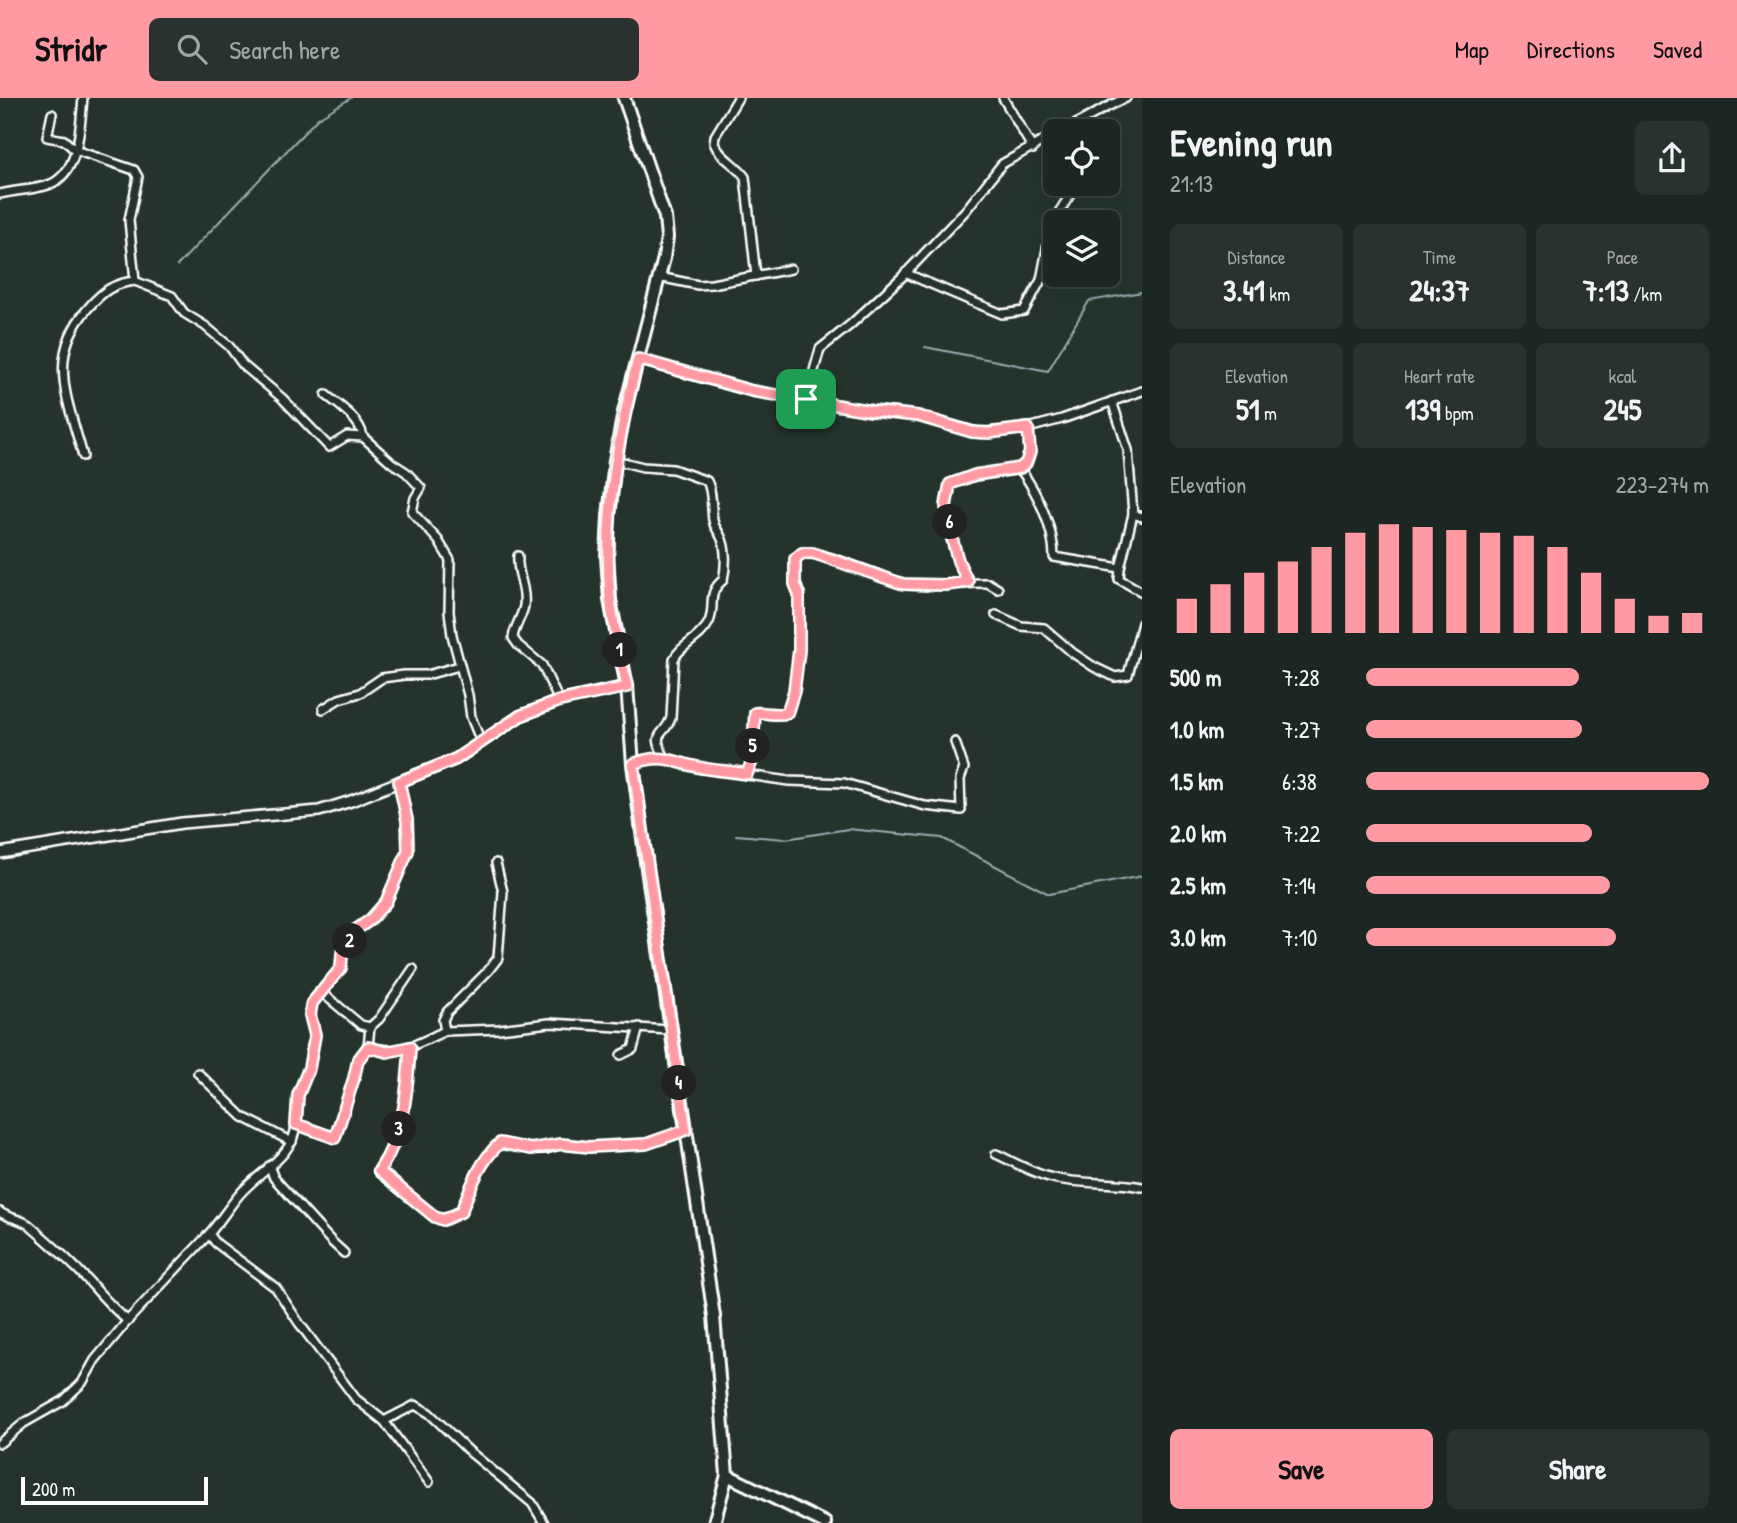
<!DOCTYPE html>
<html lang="en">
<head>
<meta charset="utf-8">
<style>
	:root { --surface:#1c2622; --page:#29322f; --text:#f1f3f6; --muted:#a0a5a5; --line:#3a4340; --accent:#ff9aa2 }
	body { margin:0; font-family:"Patrick Hand",sans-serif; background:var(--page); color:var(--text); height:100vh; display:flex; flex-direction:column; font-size:26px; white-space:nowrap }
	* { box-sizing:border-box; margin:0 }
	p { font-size:23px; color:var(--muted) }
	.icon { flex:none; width:38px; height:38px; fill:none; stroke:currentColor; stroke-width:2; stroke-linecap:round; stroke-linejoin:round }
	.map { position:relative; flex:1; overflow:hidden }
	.details { display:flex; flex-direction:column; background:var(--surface); width:595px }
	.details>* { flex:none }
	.tools { position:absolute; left:1043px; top:21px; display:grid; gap:14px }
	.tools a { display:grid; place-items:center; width:77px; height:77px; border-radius:10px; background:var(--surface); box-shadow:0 7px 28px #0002,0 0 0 2px var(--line); font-size:35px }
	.scale { position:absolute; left:21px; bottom:18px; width:187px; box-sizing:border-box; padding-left:7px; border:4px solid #fff; border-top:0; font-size:19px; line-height:24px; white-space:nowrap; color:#fff; -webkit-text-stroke:5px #26332d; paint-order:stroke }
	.pin { position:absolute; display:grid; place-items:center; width:60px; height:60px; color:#fff; margin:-30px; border-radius:14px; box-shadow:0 4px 10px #0006 }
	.km { position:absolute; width:35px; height:35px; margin:-18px; border-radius:50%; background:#222; color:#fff; font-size:19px; line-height:35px; text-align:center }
	.round { display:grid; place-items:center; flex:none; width:74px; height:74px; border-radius:10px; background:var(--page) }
	.overview { display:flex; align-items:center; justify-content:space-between; height:119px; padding:0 28px }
	h1 { font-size:38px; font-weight:800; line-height:52px }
	.figures { display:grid; grid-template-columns:repeat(3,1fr); gap:10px; height:119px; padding:7px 28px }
	.figures div { display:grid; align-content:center; border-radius:10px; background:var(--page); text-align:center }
	.figures b { font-size:30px; font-weight:800 }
	.figures small { font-size:19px; font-weight:400 }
	.figures p { font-size:19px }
	.chart { height:196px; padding:14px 28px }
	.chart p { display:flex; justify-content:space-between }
	.chart svg { width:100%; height:126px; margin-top:7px; stroke:var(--accent); stroke-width:6 }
	.action { display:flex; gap:14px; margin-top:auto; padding:14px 28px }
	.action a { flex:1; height:80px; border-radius:10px; background:var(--accent); color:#111; font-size:28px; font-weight:800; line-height:80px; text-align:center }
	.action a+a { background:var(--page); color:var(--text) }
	ul { padding:0 28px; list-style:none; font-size:23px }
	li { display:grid; grid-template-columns:112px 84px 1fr; align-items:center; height:52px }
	li i { height:18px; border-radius:9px; background:var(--accent) }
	header { display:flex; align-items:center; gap:42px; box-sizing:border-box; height:98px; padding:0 35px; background:var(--accent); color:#111 }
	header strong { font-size:33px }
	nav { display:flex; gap:38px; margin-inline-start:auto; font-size:24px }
	.search { width:490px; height:63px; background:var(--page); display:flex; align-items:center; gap:18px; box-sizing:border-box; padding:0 24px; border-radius:10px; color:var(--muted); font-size:26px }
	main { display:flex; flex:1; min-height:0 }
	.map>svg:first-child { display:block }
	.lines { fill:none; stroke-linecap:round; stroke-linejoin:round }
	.stream { stroke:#9bacb0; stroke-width:2 }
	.minor-casing { stroke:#fff; stroke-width:12 }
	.tertiary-casing { stroke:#fff; stroke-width:14 }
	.secondary-casing { stroke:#fff; stroke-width:16 }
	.minor { stroke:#26332d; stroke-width:7 }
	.tertiary { stroke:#26332d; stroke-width:9 }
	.secondary { stroke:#26332d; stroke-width:10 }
	.route-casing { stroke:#fff; stroke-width:14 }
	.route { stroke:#ff9aa2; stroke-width:9 }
</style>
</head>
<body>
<header>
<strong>Stridr</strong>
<div class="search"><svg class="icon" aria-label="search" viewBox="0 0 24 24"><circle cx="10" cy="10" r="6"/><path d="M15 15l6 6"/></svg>Search here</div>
<nav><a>Map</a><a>Directions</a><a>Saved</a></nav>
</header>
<main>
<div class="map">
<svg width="1142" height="1425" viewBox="0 0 1142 1425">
	<rect width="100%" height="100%" fill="#26332d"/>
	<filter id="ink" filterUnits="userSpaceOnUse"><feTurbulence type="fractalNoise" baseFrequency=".0143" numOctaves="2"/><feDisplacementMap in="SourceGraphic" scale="14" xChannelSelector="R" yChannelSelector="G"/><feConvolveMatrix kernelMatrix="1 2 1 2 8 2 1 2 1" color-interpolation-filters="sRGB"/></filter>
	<g filter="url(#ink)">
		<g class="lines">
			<g class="stream">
				<path d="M177 168 318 20 351 0"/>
				<path d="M925 249 1048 273 1089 203 1142 194"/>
				<path d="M736 737 786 741 848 731 942 740 1049 796 1142 778"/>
			</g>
			<defs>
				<g id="minor">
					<path d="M738 0 715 38 714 45C720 60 736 66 745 79L756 178"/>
					<path d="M1003 0 1033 51"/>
					<path d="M52 16 47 39 64 42 75 52 134 72 138 79 129 122 135 183 172 198 184 215 205 228 229 248 243 267 282 300 329 349 347 338 363 339 392 365 406 374 421 390 415 400 412 414 438 442 450 462 449 514 452 537 468 597 471 619 481 644"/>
					<path d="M1062 33C1084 23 1104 9 1126 0"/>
					<path d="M1047 41 1055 50"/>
					<path d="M0 96C16 92 33 92 48 87 80 76 80 28 83 0"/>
					<path d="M905 175 1002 216 1024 213 1041 182 1052 125 1077 86"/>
					<path d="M659 179 698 187 712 186 791 171"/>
					<path d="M638 262 752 293 872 313 918 318 980 335 1028 330 1062 321 1142 293"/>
					<path d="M326 297C339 307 361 322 363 339"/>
					<path d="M806 301 820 251 850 227 902 179 966 112 1002 66 1055 36"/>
					<path d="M1112 303 1128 352 1133 416 1142 419"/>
					<path d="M83 358C68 302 45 258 89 209 103 193 114 185 135 183"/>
					<path d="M615 362 643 369 673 371 707 383C713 394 711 409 713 422 714 429 717 431 720 437 727 449 726 469 723 482 706 496 716 507 709 524 701 541 680 547 674 561L671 620C664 640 650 632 665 660"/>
					<path d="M1020 371C1037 394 1054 430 1054 459L1120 470 1133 416"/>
					<path d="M518 458C516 475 527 490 524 508 522 519 514 529 513 540L518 547 542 567 559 603"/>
					<path d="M1120 470 1119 481 1142 494"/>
					<path d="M968 484C958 463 946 432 946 408 946 401 949 393 950 386L975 377 1020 371 1026 365 1030 354 1028 330"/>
					<path d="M996 517 1021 528 1044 530 1073 555 1094 569 1115 579 1128 577 1142 525"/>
					<path d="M323 611 339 601 360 595 382 580 404 577H427L459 568"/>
					<path d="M633 666 643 662 665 660 699 670 789 683 844 685 925 708 961 712 960 681 964 670 955 644"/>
					<path d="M747 676 752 663 755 615C766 614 777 618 787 615L794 593 799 552V496L795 486V461L802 455C836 456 868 476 901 485 922 491 964 484 988 485L998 491"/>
					<path d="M496 765 503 794 498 860 488 873 447 914 443 922 445 933 499 931 549 925 671 932"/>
					<path d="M320 893 361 927 370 929 379 921 413 871"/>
					<path d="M368 949 370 929"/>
					<path d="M410 949C407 995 406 1034 378 1073L435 1119 443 1122 461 1113C471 1088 480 1063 500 1045L531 1051H546L561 1046 589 1049 646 1046 686 1033"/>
					<path d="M621 957 633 951 639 929"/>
					<path d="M198 975 243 1019 292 1044"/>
					<path d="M296 1026 298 997 309 970 315 937 310 917 312 905 341 870 342 856 354 833 370 822 386 804 408 753 407 722 399 684"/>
					<path d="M996 1056C1014 1064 1034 1076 1053 1080 1082 1087 1113 1083 1142 1089"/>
					<path d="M269 1068 274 1080 332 1144 344 1155"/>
					<path d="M0 1114C9 1121 20 1120 29 1127 44 1140 60 1154 74 1168 93 1186 107 1206 128 1223"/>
					<path d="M209 1136C220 1123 229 1109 239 1097 259 1073 294 1059 296 1026L335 1040 354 980 358 962 368 949C400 958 416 946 445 933"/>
					<path d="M384 1323 415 1307 429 1315 470 1354 532 1405 544 1425"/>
					<path d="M0 1345 24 1325 63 1303 82 1285 95 1262 130 1220 209 1136 216 1145 276 1190 299 1225 356 1301 384 1323 429 1384"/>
				</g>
				<path id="tertiary" d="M0 755 182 725 319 713 351 703 456 661 520 618 559 603 627 588"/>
				<g id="secondary">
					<path d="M624 0 665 119 667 139 664 160 624 314 615 362 609 418 607 459 610 502 627 588 633 666 647 771 714 1218 727 1377 714 1425"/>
					<path d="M727 1377 825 1425"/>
				</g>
			</defs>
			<use href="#minor" class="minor-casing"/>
			<use href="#tertiary" class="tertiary-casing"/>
			<use href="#secondary" class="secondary-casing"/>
			<use href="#minor" class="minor"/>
			<use href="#tertiary" class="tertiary"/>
			<use href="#secondary" class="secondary"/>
		</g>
	</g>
	<g class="lines" filter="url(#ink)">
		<defs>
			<path id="route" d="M638 261 752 293 872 313 918 318 972 334 989 335 1028 330 1030 354 1026 365 1020 370 975 377 950 386 946 408 953 444 958 463 968 484 946 487 903 486 813 455H802L795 461V486L799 496V552L794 593 787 615C777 618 766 614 755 615L752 663 747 676C732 673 717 673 703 670 672 665 665 654 633 666L686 1032 646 1046 589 1049 561 1046 531 1051 500 1045C480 1063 471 1088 461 1114L443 1122 435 1119 379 1073C405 1034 407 995 410 949L387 954 368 949 358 962 354 980 335 1040 296 1026 298 997 309 970 315 937 310 917 312 905 341 870 342 856 354 833 370 822 386 804 408 753 407 722 399 684 456 661 520 618 559 603 627 589C621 559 613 529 610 499 603 418 618 340 638 261Z"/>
		</defs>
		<use href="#route" class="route-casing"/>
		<use href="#route" class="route"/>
	</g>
</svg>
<div class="tools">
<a><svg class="icon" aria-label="locate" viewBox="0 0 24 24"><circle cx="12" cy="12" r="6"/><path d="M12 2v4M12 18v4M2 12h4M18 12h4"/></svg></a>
<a><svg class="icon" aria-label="layers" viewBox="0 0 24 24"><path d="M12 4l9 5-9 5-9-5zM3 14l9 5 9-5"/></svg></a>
</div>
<div class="scale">200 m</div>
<div class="pin" style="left:806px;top:301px;background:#1e9e55"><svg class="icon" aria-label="arrive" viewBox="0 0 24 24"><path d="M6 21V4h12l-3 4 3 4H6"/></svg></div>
<b class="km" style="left:620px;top:552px">1</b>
<b class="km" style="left:350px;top:843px">2</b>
<b class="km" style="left:399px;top:1031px">3</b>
<b class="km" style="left:679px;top:985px">4</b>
<b class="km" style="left:753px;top:648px">5</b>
<b class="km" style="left:950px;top:424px">6</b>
</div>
<section class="details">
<div class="overview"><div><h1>Evening run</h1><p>21:13</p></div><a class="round"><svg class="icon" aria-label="share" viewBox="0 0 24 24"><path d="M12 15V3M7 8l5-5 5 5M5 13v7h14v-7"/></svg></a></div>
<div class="figures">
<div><p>Distance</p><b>3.41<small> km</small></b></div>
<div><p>Time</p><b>24:37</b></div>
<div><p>Pace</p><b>7:13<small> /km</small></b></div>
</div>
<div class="figures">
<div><p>Elevation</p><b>51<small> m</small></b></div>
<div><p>Heart rate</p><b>139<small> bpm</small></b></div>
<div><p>kcal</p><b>245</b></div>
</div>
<div class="chart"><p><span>Elevation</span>223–274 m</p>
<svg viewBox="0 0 160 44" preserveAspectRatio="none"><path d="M5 44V32M15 44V27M25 44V23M35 44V19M45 44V14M55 44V9M65 44V6M75 44V7M85 44V8M95 44V9M105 44V10M115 44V14M125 44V23M135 44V32M145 44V38M155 44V37"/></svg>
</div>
<ul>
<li><b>500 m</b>7:28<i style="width:62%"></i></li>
<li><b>1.0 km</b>7:27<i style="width:63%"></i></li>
<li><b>1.5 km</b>6:38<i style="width:100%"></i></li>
<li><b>2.0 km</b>7:22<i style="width:66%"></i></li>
<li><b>2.5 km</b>7:14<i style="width:71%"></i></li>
<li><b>3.0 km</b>7:10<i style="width:73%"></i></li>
</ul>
<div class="action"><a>Save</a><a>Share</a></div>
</section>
</main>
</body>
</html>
